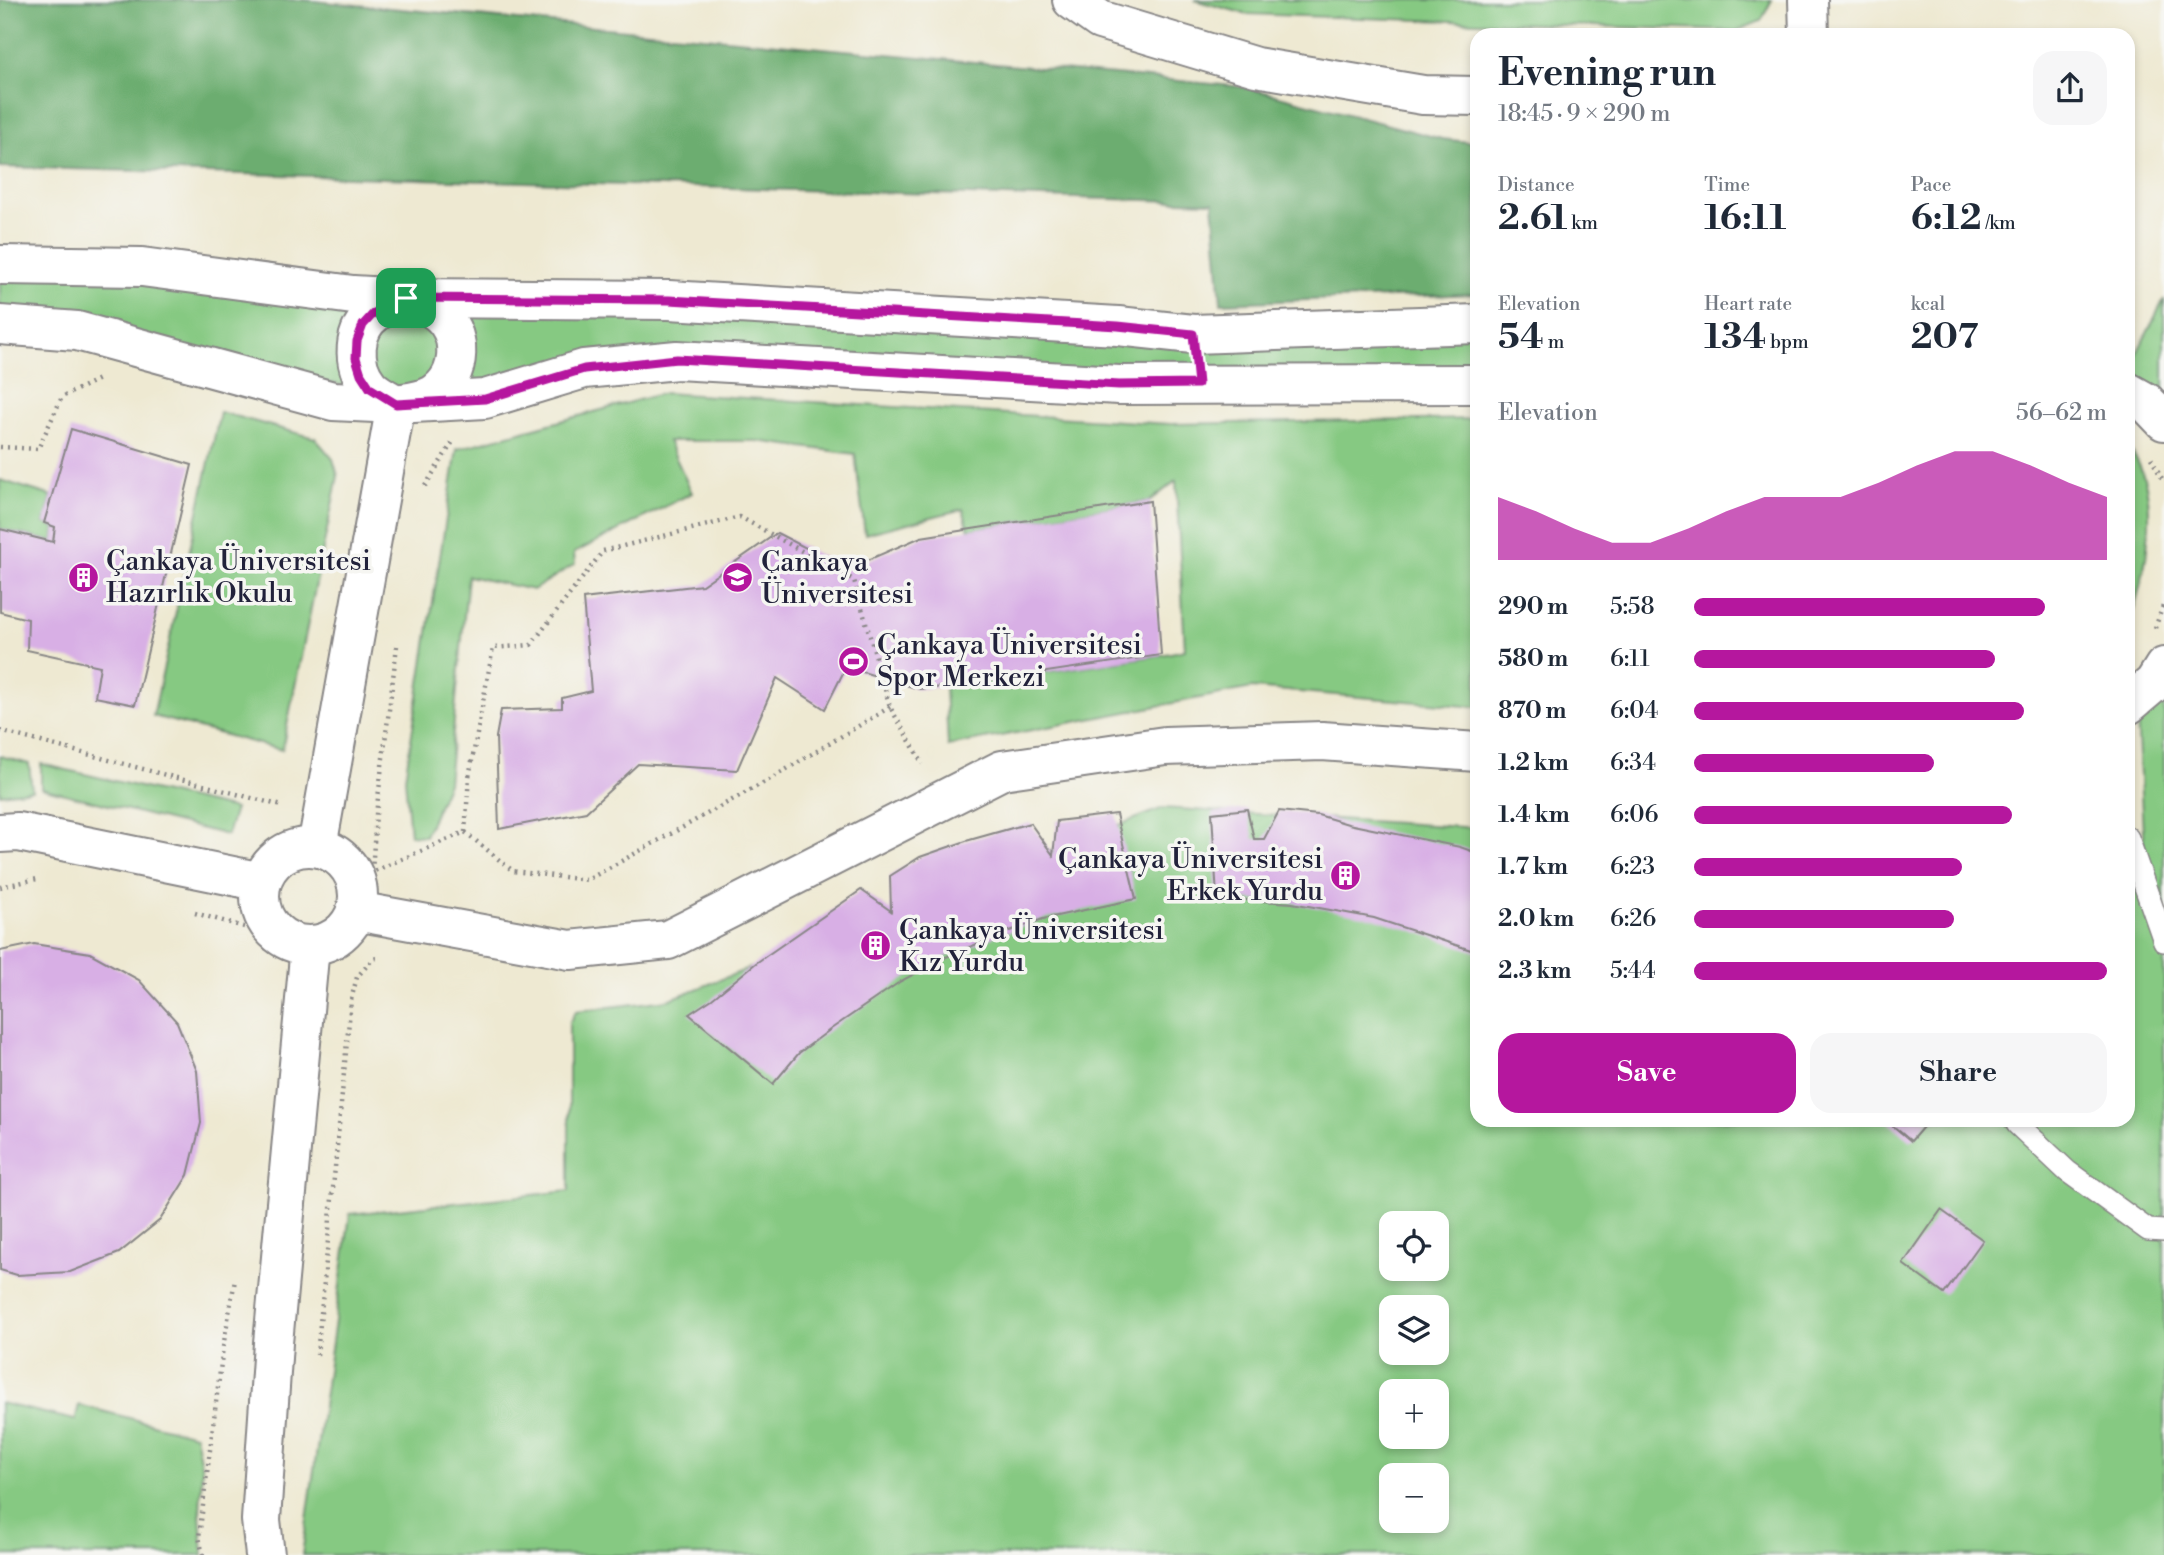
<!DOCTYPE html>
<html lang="en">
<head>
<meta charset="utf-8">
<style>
	:root { --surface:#fff; --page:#f6f6f7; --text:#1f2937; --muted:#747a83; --accent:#b5179e }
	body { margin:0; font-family:"Libre Bodoni",serif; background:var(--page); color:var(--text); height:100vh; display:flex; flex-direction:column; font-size:26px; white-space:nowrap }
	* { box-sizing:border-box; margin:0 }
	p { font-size:23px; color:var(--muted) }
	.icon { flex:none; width:38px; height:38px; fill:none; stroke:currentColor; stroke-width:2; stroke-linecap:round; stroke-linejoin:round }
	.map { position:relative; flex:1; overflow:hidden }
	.details { position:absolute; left:1470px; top:28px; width:665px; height:1099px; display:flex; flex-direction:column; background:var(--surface); border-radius:21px; box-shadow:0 4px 10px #0003 }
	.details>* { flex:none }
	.buttons { position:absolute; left:1379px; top:1211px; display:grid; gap:14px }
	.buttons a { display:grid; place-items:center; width:70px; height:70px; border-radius:14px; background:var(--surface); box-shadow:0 4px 10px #0003; font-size:35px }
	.pin { position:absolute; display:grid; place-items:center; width:60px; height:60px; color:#fff; margin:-30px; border-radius:14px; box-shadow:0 4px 10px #0006 }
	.round { display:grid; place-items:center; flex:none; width:74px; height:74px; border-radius:21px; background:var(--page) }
	.headline { display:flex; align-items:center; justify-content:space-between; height:119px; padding:0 28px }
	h1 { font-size:38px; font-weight:700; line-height:52px }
	.figures { display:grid; grid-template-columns:repeat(3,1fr); gap:10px; height:119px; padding:7px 28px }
	.figures div { display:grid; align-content:center }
	.figures b { font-size:35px; font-weight:700 }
	.figures small { font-size:19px; font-weight:400 }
	.figures p { font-size:19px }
	.chart { height:196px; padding:14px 28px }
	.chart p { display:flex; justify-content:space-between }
	.chart svg { width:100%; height:126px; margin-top:7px; fill:var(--accent); opacity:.7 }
	.button { display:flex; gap:14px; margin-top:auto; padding:14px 28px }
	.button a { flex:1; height:80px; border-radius:21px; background:var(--accent); color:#fff; font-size:28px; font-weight:700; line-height:80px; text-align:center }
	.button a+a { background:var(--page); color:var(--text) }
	ul { padding:0 28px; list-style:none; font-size:23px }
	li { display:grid; grid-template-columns:112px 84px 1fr; align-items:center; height:52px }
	li i { height:18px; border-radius:9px; background:var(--accent) }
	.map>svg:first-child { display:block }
	.green { fill:#86c982; stroke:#54765e; stroke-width:2; fill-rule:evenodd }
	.forest { fill:#6cad70; stroke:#476856; stroke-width:2 }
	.building { fill:#d8afe5 }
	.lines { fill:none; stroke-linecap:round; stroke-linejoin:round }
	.lane-casing { stroke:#888686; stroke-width:24 }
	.street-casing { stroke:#888686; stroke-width:42 }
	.path { stroke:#888686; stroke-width:4.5; stroke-dasharray:2 5; stroke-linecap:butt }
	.lane { stroke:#fff; stroke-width:21 }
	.street { stroke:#fff; stroke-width:38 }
	.route-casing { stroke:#fff; stroke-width:14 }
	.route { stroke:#b5179e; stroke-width:9 }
	.labels { text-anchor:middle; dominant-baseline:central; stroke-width:7; stroke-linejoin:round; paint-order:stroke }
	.poi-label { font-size:28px; fill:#22223b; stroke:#f6f6f2; text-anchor:start }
</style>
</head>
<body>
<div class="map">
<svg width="2164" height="1555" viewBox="0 0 2164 1555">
	<rect width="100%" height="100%" fill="#f6f6f2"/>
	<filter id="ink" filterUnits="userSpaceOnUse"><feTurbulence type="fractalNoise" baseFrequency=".0143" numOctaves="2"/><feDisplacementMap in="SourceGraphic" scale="14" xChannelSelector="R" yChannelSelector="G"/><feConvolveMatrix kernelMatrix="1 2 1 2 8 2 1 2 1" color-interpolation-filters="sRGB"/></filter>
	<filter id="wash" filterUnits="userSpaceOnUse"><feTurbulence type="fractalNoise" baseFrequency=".00686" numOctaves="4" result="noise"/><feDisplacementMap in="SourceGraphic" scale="28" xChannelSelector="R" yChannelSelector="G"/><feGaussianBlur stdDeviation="1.57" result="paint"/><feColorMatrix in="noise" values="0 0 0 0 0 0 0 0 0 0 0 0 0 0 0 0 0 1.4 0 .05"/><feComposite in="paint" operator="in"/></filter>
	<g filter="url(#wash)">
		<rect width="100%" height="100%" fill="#eee9d2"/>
		<g class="green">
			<path d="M1194 0H1772L1761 21 1736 31 1246 14Z"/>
			<path d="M0 265 353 295 1477 324V384L711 360 444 403 0 325Z"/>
			<path d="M2164 299V421L2128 392V371Z"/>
			<path d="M664 393 1170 424 1477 419V707L1252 688 948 746 945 687 1161 655 1185 650 1176 481 1150 501 969 530 963 509 865 534 855 454 756 441H668L692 493 574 553 575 564 533 590 468 576 448 783 425 836 410 835 405 778 457 449Z"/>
			<path d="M220 412 315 438 333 459 338 476 282 750 153 716Z"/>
			<path d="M2128 447C2164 490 2147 576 2128 624Z"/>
			<path d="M0 480 52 496 44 523 55 527 53 542 0 529Z"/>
			<path d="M2164 667V1555H302L350 1214 569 1191V1023L576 1011 668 1000 1163 808 1477 828V1120H2128V865L2145 871 2136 699ZM1391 1223H1437V1269H1391ZM1391 1307H1437V1353H1391ZM1391 1391H1437V1437H1391ZM1391 1475H1437V1521H1391Z"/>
			<path d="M0 756 29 764 32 790 0 794Z"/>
			<path d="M41 764 235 809 227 835 41 788Z"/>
			<path d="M0 1403 75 1420 79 1405 195 1435 202 1469 200 1513 203 1555H0Z"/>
		</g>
		<path class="forest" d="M0 0H303L1245 87 1442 139 1477 143V294L1221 303 1213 202 0 167Z"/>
		<g id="blocks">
			<g class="building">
				<path d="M71 429 192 465 135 705 95 697 100 666 27 650 28 619 0 612V529L53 542 55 527 44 523Z"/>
				<path d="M1150 501 1161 655 945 687 919 689 846 667 825 709 777 678 737 770 638 764 586 812 499 829 496 737 501 710 562 708V698L591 691 583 599 702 585 777 533 820 555 845 570 921 537Z"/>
				<path d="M1247 809 1254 839H1264L1279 811 1318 815 1348 824 1460 847 1477 853V952L1374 918 1292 903 1217 898 1212 813Z"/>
				<path d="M1116 814 1136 899 1043 919 996 936 946 957 901 981 831 1029 799 1053 773 1084 689 1014 712 999 756 963 861 890 891 911 890 876 920 857 966 841 1030 823 1053 855 1057 821Z"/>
				<path d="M34 944 90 953 139 980 177 1022 197 1071 201 1123 188 1175 160 1220 119 1253 70 1272 17 1275 0 1270V951Z"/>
				<path d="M1886 1120H1929L1911 1141Z"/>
				<path d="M1941 1210 1983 1240 1944 1294 1903 1264Z"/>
			</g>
		</g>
	</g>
	<g filter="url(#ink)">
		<use href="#blocks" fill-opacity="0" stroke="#888686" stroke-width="2"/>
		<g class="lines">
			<defs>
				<g id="lane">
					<path d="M2128 838 2164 941"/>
					<path d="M2017 1124 2067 1171 2148 1230 2164 1231"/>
				</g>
				<g id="street">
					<path d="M1072 0 1100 20 1256 67 1423 95 1477 96"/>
					<path d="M1808 0 1809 35"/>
					<path d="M0 265 142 267 353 295 406 298 669 300 1118 326 1193 334 1477 324"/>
					<path d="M406 298C416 301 428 304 436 311 464 331 463 376 433 395 422 401 409 402 396 404 387 399 376 394 369 386 351 364 352 329 376 312 385 305 396 302 406 298Z"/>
					<path d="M0 325 77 331 333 401 396 404 485 399 584 369 677 360 1119 385 1477 384"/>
					<path d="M2128 392 2146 402 2164 421"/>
					<path d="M2128 705 2154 683 2164 667"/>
					<path d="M0 833 18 832 262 882"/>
					<circle cx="309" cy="896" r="49"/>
					<path d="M317 847 396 404"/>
					<path d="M356 911 570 950 668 940 1002 770 1165 746 1322 741 1477 752"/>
					<path d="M265 1555 261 1520 273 1343 310 946"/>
				</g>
			</defs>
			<use href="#lane" class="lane-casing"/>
			<use href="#street" class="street-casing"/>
			<g class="path">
				<path d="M0 447 38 449 62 397 99 379"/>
				<path d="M2151 458 2164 482"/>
				<path d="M425 486 454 440"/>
				<path d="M2155 628 2164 603"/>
				<path d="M397 646 376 814 372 872 465 832 513 871 587 880 772 778 890 707"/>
				<path d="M0 731 282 806"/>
				<path d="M465 832 469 777 493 648 531 645 603 551 740 517 854 580 890 707 923 764"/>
				<path d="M0 887 37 879"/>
				<path d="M195 913 258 931 267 950"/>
				<path d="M258 931 270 926"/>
				<path d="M317 1355 351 1000 357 977 373 959 377 958"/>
				<path d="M203 1555 199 1537 223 1347 235 1280"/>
			</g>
			<use href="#lane" class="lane"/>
			<use href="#street" class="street"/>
		</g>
	</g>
	<g class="lines" filter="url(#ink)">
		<defs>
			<path id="route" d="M406 298 669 300 1118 326 1193 334 1198 384 1119 385 677 359 584 369 485 399 396 404 370 388 361 374 356 358 357 341 363 325 374 313Z"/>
		</defs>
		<use href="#route" class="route-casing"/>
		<use href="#route" class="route"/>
	</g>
	<defs>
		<symbol id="building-disc" viewBox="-11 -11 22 22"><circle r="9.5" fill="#b5179e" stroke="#f6f6f2"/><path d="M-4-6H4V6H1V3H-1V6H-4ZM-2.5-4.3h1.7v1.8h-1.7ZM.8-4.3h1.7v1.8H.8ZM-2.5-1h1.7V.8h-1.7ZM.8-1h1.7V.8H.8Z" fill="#fff"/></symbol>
		<symbol id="university-disc" viewBox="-11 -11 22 22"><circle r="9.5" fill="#b5179e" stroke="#f6f6f2"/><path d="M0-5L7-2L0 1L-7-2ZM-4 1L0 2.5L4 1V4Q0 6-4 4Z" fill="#fff"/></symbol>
		<symbol id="stadium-disc" viewBox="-11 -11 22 22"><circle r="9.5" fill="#b5179e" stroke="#f6f6f2"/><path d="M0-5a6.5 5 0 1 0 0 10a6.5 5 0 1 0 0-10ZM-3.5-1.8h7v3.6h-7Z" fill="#fff"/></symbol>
	</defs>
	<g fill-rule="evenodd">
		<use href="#building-disc" x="66" y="560" width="35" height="35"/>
		<use href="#university-disc" x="720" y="560" width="35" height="35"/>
		<use href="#stadium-disc" x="836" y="644" width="35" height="35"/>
		<use href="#building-disc" x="1328" y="858" width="35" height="35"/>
		<use href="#building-disc" x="858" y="928" width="35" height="35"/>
	</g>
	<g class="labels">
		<g class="poi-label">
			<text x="106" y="561">Çankaya Üniversitesi<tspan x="106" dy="32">Hazırlık Okulu</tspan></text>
			<text x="761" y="562">Çankaya<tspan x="761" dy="32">Üniversitesi</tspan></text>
			<text x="877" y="645">Çankaya Üniversitesi<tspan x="877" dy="32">Spor Merkezi</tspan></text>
			<text x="1323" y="859" text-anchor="end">Çankaya Üniversitesi<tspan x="1323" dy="32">Erkek Yurdu</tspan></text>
			<text x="899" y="930">Çankaya Üniversitesi<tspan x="899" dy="32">Kız Yurdu</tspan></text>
		</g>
	</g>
</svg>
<div class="buttons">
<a><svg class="icon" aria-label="locate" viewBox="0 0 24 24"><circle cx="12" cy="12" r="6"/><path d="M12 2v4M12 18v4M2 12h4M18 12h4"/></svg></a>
<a><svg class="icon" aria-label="layers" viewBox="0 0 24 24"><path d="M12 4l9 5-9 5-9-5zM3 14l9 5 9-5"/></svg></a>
<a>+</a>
<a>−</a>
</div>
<div class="pin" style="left:406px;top:298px;background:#1e9e55"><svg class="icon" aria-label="arrive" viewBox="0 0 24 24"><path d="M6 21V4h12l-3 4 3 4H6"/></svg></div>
<section class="details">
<div class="headline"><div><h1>Evening run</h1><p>18:45 · 9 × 290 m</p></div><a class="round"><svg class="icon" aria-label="share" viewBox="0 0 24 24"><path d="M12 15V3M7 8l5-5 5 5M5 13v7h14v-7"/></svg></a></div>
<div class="figures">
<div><p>Distance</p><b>2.61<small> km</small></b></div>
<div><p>Time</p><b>16:11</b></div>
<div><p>Pace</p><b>6:12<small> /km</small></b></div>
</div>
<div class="figures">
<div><p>Elevation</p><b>54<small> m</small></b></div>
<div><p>Heart rate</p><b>134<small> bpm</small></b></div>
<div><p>kcal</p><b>207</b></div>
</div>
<div class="chart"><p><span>Elevation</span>56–62 m</p>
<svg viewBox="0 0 160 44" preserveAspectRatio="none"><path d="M0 44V22L10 27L20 33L30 38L40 38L50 33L60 27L70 22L80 22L90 22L100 17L110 11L120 6L130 6L140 11L150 17L160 22V44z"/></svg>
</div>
<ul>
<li><b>290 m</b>5:58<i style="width:85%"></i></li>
<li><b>580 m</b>6:11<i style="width:73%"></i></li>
<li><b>870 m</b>6:04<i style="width:80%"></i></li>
<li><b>1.2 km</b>6:34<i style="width:58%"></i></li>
<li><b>1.4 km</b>6:06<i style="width:77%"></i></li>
<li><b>1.7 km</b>6:23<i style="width:65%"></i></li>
<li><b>2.0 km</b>6:26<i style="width:63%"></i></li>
<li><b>2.3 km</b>5:44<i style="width:100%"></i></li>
</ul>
<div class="button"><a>Save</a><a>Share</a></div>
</section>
</div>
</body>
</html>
